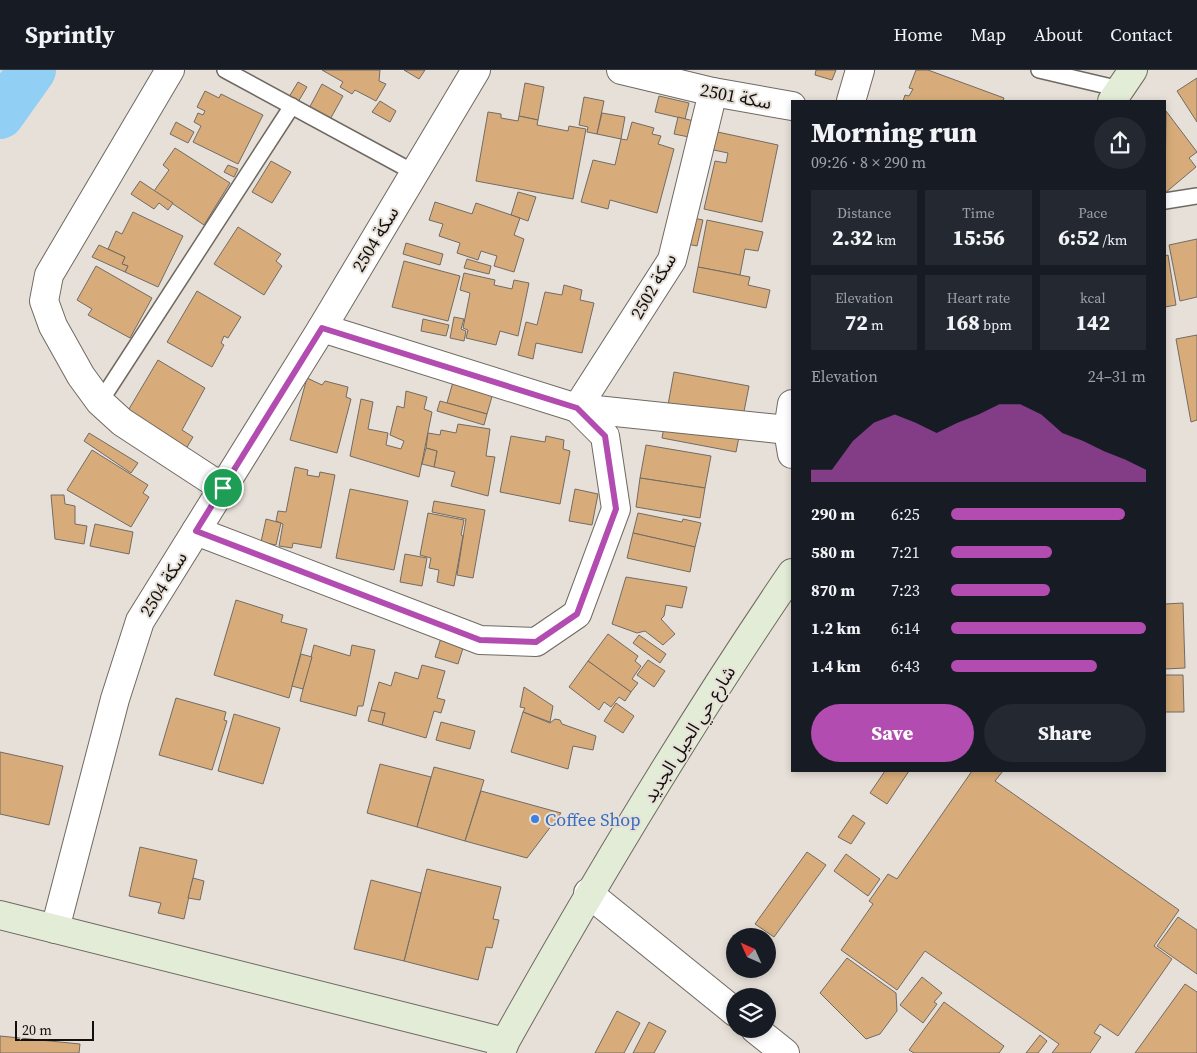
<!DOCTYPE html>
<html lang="en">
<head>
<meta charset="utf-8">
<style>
	:root { --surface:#171b24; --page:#242831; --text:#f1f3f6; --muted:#9ea1a6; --line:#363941; --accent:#b24cb0 }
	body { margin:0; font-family:"Source Serif 4","Noto Sans Arabic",serif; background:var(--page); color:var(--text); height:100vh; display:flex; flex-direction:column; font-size:19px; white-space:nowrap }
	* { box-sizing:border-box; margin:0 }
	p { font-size:16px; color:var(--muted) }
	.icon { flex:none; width:28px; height:28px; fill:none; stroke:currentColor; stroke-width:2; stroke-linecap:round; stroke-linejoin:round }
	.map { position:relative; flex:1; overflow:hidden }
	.side { position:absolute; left:791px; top:30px; width:375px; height:672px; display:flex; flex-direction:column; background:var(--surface); border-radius:0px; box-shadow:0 2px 8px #0003 }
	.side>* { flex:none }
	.needle { width:32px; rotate:315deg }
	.controls { position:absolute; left:726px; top:858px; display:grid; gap:10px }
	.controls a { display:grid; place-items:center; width:50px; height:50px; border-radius:50%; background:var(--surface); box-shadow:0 2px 8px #0003; font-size:25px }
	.scale { position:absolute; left:15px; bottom:12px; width:79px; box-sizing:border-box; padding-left:5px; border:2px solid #12100d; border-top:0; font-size:14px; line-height:18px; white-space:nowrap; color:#12100d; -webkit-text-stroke:4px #e7e0d8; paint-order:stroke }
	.pin { position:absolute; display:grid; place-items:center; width:42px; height:42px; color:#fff; margin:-21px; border:2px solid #fff; border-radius:50%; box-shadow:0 1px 5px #0007 }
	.round { display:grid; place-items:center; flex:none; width:52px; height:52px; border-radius:26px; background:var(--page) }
	.head { display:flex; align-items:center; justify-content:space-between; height:85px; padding:0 20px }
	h1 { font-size:28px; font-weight:800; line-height:38px }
	.figures { display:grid; grid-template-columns:repeat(3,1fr); gap:8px; height:85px; padding:5px 20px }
	.figures div { display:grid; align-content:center; border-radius:0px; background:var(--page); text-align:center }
	.figures b { font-size:21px; font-weight:800 }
	.figures small { font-size:14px; font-weight:400 }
	.figures p { font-size:14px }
	.chart { height:140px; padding:10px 20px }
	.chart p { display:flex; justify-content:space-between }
	.chart svg { width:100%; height:90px; margin-top:5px; fill:var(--accent); opacity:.7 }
	.button { display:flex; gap:10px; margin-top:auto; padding:10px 20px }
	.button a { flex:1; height:58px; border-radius:30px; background:var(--accent); color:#fff; font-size:20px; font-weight:800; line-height:58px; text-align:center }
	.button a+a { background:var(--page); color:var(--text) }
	ul { padding:0 20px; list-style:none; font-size:16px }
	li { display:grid; grid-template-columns:80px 60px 1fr; align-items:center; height:38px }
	li i { height:12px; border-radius:6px; background:var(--accent) }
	header { display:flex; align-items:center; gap:30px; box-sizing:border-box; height:70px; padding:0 25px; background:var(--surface); border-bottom:1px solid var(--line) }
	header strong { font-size:24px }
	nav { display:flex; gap:28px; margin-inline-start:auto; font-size:18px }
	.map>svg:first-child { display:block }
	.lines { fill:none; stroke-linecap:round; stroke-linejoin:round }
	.river { stroke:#91cff4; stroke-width:48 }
	.building { fill:#d7ac7a; stroke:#726b64 }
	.lane-casing { stroke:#6f6962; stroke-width:18 }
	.street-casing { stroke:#6f6962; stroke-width:30 }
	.secondary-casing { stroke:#6f6962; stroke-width:30 }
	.lane { stroke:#fff; stroke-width:15 }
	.street { stroke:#fff; stroke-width:28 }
	.secondary { stroke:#e3ecd6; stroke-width:28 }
	.route-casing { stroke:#fff; stroke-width:10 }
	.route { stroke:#b24cb0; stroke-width:6 }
	.shop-dot { fill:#3f7fe0; stroke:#e7e0d8; stroke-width:2 }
	.labels { text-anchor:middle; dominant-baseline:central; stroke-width:4; stroke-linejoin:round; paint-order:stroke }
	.street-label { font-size:18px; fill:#12100d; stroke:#e7e0d8 }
	.shop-label { font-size:18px; fill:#366cbe; stroke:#e7e0d8; text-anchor:start }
</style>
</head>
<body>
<header>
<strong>Sprintly</strong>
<nav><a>Home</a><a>Map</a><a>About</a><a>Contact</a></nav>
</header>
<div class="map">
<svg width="1197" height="983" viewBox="0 0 1197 983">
	<rect width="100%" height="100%" fill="#e7e0d8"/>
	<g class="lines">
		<path class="river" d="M0 45 32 0"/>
	</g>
	<g class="building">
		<path d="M322 0H380L379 11 386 14 376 31 355 20 352 24 340 17 343 12Z"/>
		<path d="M404 0H425L419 9Z"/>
		<path d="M816 0H836L832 10 815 5Z"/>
		<path d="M916 0H928L1004 28 1003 31H903L905 25 909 26 913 19 909 18Z"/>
		<path d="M1197 8V52L1177 21Z"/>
		<path d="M298 12 307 17 295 37 286 32Z"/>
		<path d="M525 13 544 17 538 50 519 46Z"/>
		<path d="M322 14 343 26 327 55 306 44Z"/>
		<path d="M205 21 219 28 221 24 263 45 238 94 193 72 201 56 194 52 198 43 203 45 205 41 197 37Z"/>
		<path d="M659 26 689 33 685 49 655 42Z"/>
		<path d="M584 27 604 31 597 64 587 62 588 57 579 55Z"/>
		<path d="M380 31 396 41 390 52 372 42Z"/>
		<path d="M1166 41 1197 82 1189 88 1196 97 1165 123Z"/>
		<path d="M488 42 501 44V48L518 51 519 46 538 50 537 55 568 61 569 56 586 59 573 129 476 111Z"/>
		<path d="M602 43 625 47 621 69 597 64Z"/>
		<path d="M678 47 694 51 689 67 674 64Z"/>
		<path d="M176 52 194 62 188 73 170 64Z"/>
		<path d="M632 52 654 58 652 64 661 66 658 74 674 79 657 143 610 130 608 139 581 132 593 90 615 95 621 69 627 70Z"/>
		<path d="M713 61 778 75 762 152 704 139 715 91 726 93 728 83 709 79Z"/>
		<path d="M175 78 230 113 204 155 154 121 169 100 163 95Z"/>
		<path d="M271 91 291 102 272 133 252 122Z"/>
		<path d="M228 95 238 99 234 107 224 102Z"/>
		<path d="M140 111 173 133 168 140 159 133 154 139 131 124Z"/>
		<path d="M518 122 536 127 528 151 511 145Z"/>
		<path d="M435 132 472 144 476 133 520 148 514 165 524 169 514 202 494 196 497 186 481 181 478 190 457 183 460 173 439 166 443 154 429 150Z"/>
		<path d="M133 142 183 166 158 217 125 202 128 196 122 194 125 187 108 179 116 161 122 164Z"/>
		<path d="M693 148 703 150 697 176 687 174Z"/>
		<path d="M707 150 763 162 758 181 745 179 740 205 698 197Z"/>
		<path d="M238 157 281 184 276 191 282 196 264 225 214 194Z"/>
		<path d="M1197 169V227L1180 231 1169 175Z"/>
		<path d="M406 173 443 184 440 195 403 184Z"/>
		<path d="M99 175 125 187 122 194 128 196 125 202 92 187Z"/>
		<path d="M1168 185 1176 235 1165 237V186Z"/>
		<path d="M467 189 491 196 489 204 464 198Z"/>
		<path d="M404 191 460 206 448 251 392 237Z"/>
		<path d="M96 196 152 228 130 268 88 245 92 239 77 230Z"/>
		<path d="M698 197 750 207 748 215 770 220 766 238 693 222Z"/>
		<path d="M464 203 495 210 494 215 512 219 514 210 529 213 518 266 500 261 496 275 466 268 468 260 463 258 470 223 460 220Z"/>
		<path d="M564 215 582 220 580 230 594 233 582 283 536 273 533 289 518 285 526 252 537 255 545 222 562 225Z"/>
		<path d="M197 221 241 247 228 268 224 266 221 273 224 275 212 297 167 272Z"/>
		<path d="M454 247 464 249 461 259 466 261 464 271 450 268Z"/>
		<path d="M423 249 449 255 446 266 421 261Z"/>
		<path d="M1197 265V350L1191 352 1176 269Z"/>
		<path d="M158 290 205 318 182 360 193 367 183 384 126 344Z"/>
		<path d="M674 302 749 316 736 382 662 368Z"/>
		<path d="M307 308 322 315 325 311 348 317 346 327 351 329 337 383 290 370Z"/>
		<path d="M453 312 493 323 487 344 447 333Z"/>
		<path d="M406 321 427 327 424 339 432 342 419 407 350 386 361 329 373 332 368 359 388 363 386 375 401 379 404 371 390 365 397 336 404 338Z"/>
		<path d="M440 331 487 344 484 355 437 341Z"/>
		<path d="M458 354 490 359 486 386 495 387 488 426 451 416 455 402 434 397 437 381 426 378 428 363 440 365 441 360 456 363Z"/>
		<path d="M89 363 138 393 131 403 84 371Z"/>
		<path d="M511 366 545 372 546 366 564 370 563 379 570 381 560 434 500 422Z"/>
		<path d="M646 375 711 386 705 418 640 408Z"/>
		<path d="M426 378 437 381 434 397 422 394Z"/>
		<path d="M92 380 148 415 143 423 149 427 131 457 67 420Z"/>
		<path d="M295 397 308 400 307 405 319 407 320 402 335 405 321 478 293 473 292 478 279 476 283 454 276 451 278 441 286 442Z"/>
		<path d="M640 408 705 418 700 448 636 437Z"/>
		<path d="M350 419 408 431 394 500 336 488Z"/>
		<path d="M575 419 598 424 592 455 569 451Z"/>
		<path d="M51 425H64L65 434 75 436V454L87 456 84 474 55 469Z"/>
		<path d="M434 431 485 440 473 508 457 505 466 449 432 442Z"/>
		<path d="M428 443 464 450 461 465 463 466 454 516 437 512 439 500 429 498 431 488 420 485Z"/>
		<path d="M638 443 682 452 683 449 701 453 695 477 633 463Z"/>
		<path d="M266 449 281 453 276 475 261 472Z"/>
		<path d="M95 454 133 462 129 484 90 476Z"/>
		<path d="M633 463 695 477 690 502 627 488Z"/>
		<path d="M405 484 427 488 422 516 400 512Z"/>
		<path d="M626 507 687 517 682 538 666 535 664 546 661 549 675 564 663 575 645 561 637 563 612 554Z"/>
		<path d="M236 530 283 545 281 552 307 559 289 628 214 605Z"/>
		<path d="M1183 533 1185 598 1165 599V534Z"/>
		<path d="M608 564 638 586 635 591 641 596 632 609 638 613 631 622 588 591Z"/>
		<path d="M639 565 666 584 660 593 633 573Z"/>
		<path d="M441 568 464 575 458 594 435 587Z"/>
		<path d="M314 575 350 586 352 575 375 580 363 636H358L356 646 300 631Z"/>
		<path d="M301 584 312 587 303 619 292 616Z"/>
		<path d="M648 590 665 601 654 617 637 605Z"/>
		<path d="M588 591 631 622 625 631 619 627 611 637 604 632 599 640 569 617Z"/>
		<path d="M422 595 445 601 437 628 445 630 441 643 434 641 426 668 382 655 385 643 371 640 379 612 391 616 395 602 418 609Z"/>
		<path d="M1165 605H1183L1184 642H1165Z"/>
		<path d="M524 617 553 636 550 652 523 642 525 638 520 637Z"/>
		<path d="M176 628 226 642 224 650 227 651 212 700 159 685Z"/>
		<path d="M616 633 634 646 623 663 604 651Z"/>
		<path d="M371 640 385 643 382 655 368 651Z"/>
		<path d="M523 642 550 653 555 649 560 650 562 654 596 666 593 680 573 676 568 699 511 682Z"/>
		<path d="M234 644 280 658 263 714 218 701Z"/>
		<path d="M441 652 475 661 470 679 436 670Z"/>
		<path d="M0 682 63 696 49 755 0 744Z"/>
		<path d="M380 694 431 707 417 757 367 743Z"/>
		<path d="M434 697 484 710 465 771 417 757Z"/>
		<path d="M885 701H909L887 734 870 723Z"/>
		<path d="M972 701H1003L995 711 1179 840 1154 876 1172 889 1118 966 1100 954 1094 963 1101 967 1090 983H1052L1059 974 925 881 897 920 841 880 873 834 869 831 888 804 897 809Z"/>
		<path d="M481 721 561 743 527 788 465 771Z"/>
		<path d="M853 745 865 753 851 774 838 767Z"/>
		<path d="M140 777 197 790 184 849 158 843 161 833 129 826Z"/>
		<path d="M807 782 826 795 774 867 755 854Z"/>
		<path d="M846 784 880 809 868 826 834 801Z"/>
		<path d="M427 799 501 817 493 849 499 850 492 878 486 877 478 910 404 891Z"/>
		<path d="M193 808 204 811 200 830 188 828Z"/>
		<path d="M371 810 421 823 404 891 354 879Z"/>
		<path d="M1178 847 1197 860V904L1157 876Z"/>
		<path d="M847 888 896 923 897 941 880 964 866 969 820 923Z"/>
		<path d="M922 907 942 923 934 932 937 934 923 953 900 935Z"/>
		<path d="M1185 914 1197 922V983H1135Z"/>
		<path d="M944 932 1004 976 999 983H914L909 980Z"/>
		<path d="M617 941 640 953 624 983H595Z"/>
		<path d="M649 952 666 961 654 983H633Z"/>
		<path d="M1040 965 1047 971 1038 983H1026Z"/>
		<path d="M0 966 80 974 79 983H0Z"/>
	</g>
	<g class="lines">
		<defs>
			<g id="lane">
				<path d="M225 0 415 103"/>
				<path d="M1039 0 1120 19"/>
				<path d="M1165 131 1197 126"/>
				<path d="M100 332 292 36"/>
			</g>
			<g id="street">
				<path d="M170 0 49 205 44 231 53 256 81 306 100 332 122 352 223 418"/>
				<path d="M621 0 713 22 792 36"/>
				<path d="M851 31 860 0"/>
				<path d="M322 258 577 338 788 360"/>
				<path d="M792 334 788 360 792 384"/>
				<path d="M577 338 672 190 713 22"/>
				<path d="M196 461 480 570 536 572 577 544 616 439 605 366 577 338"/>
				<path d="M588 823 735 942"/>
				<path d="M55 859 115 629 140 551 322 258 476 0"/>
				<path d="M755 959 785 983"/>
			</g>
			<g id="secondary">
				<path d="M1112 31 1133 0"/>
				<path d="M0 845 505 972"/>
				<path d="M501 983 505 972C594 813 689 654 792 503"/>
			</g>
		</defs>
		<use href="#lane" class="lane-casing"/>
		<use href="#street" class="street-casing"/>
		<use href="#secondary" class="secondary-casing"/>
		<use href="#lane" class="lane"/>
		<use href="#street" class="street"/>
		<use href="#secondary" class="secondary"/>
	</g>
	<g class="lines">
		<defs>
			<path id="route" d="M322 258 577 338 605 366 616 439 577 544 536 572 480 570 196 461Z"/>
		</defs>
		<use href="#route" class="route-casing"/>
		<use href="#route" class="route"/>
	</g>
	<circle class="shop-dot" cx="535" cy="749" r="5"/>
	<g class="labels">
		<g class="street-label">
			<text transform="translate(736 26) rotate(11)">سكة 2501</text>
			<text transform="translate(375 169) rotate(-59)">سكة 2504</text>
			<text transform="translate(653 216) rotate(-60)">سكة 2502</text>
			<text transform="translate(163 514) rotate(-58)">سكة 2504</text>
			<text transform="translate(689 664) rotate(-58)">شارع حي الحيل الجديد</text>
		</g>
		<g class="shop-label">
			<text x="545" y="749">Coffee Shop</text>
		</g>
	</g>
</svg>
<div class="controls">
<a><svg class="needle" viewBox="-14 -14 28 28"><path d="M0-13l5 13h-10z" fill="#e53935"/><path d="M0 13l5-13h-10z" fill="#9ea1a6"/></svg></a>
<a><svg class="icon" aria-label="layers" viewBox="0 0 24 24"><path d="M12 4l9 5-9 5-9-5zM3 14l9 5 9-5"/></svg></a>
</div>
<div class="scale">20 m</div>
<div class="pin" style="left:223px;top:418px;background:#1e9e55"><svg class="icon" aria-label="arrive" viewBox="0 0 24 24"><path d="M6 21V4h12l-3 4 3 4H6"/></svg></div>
<section class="side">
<div class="head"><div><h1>Morning run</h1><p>09:26 · 8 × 290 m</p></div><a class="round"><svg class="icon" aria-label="share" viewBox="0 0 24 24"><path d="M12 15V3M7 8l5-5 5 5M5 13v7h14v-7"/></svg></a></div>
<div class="figures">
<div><p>Distance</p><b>2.32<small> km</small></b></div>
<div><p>Time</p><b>15:56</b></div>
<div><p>Pace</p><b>6:52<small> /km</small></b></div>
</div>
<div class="figures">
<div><p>Elevation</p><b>72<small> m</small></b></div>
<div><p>Heart rate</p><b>168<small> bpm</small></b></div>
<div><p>kcal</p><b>142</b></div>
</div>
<div class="chart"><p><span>Elevation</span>24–31 m</p>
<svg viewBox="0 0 160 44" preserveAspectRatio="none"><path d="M0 44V38L10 38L20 24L30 15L40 11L50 15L60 20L70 15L80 11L90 6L100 6L110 11L120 20L130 24L140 29L150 33L160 38V44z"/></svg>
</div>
<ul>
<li><b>290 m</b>6:25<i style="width:89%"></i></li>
<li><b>580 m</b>7:21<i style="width:52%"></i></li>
<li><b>870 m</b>7:23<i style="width:51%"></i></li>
<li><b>1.2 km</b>6:14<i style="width:100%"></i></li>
<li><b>1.4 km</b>6:43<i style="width:75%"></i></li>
</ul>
<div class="button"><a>Save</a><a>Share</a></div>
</section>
</div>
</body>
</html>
